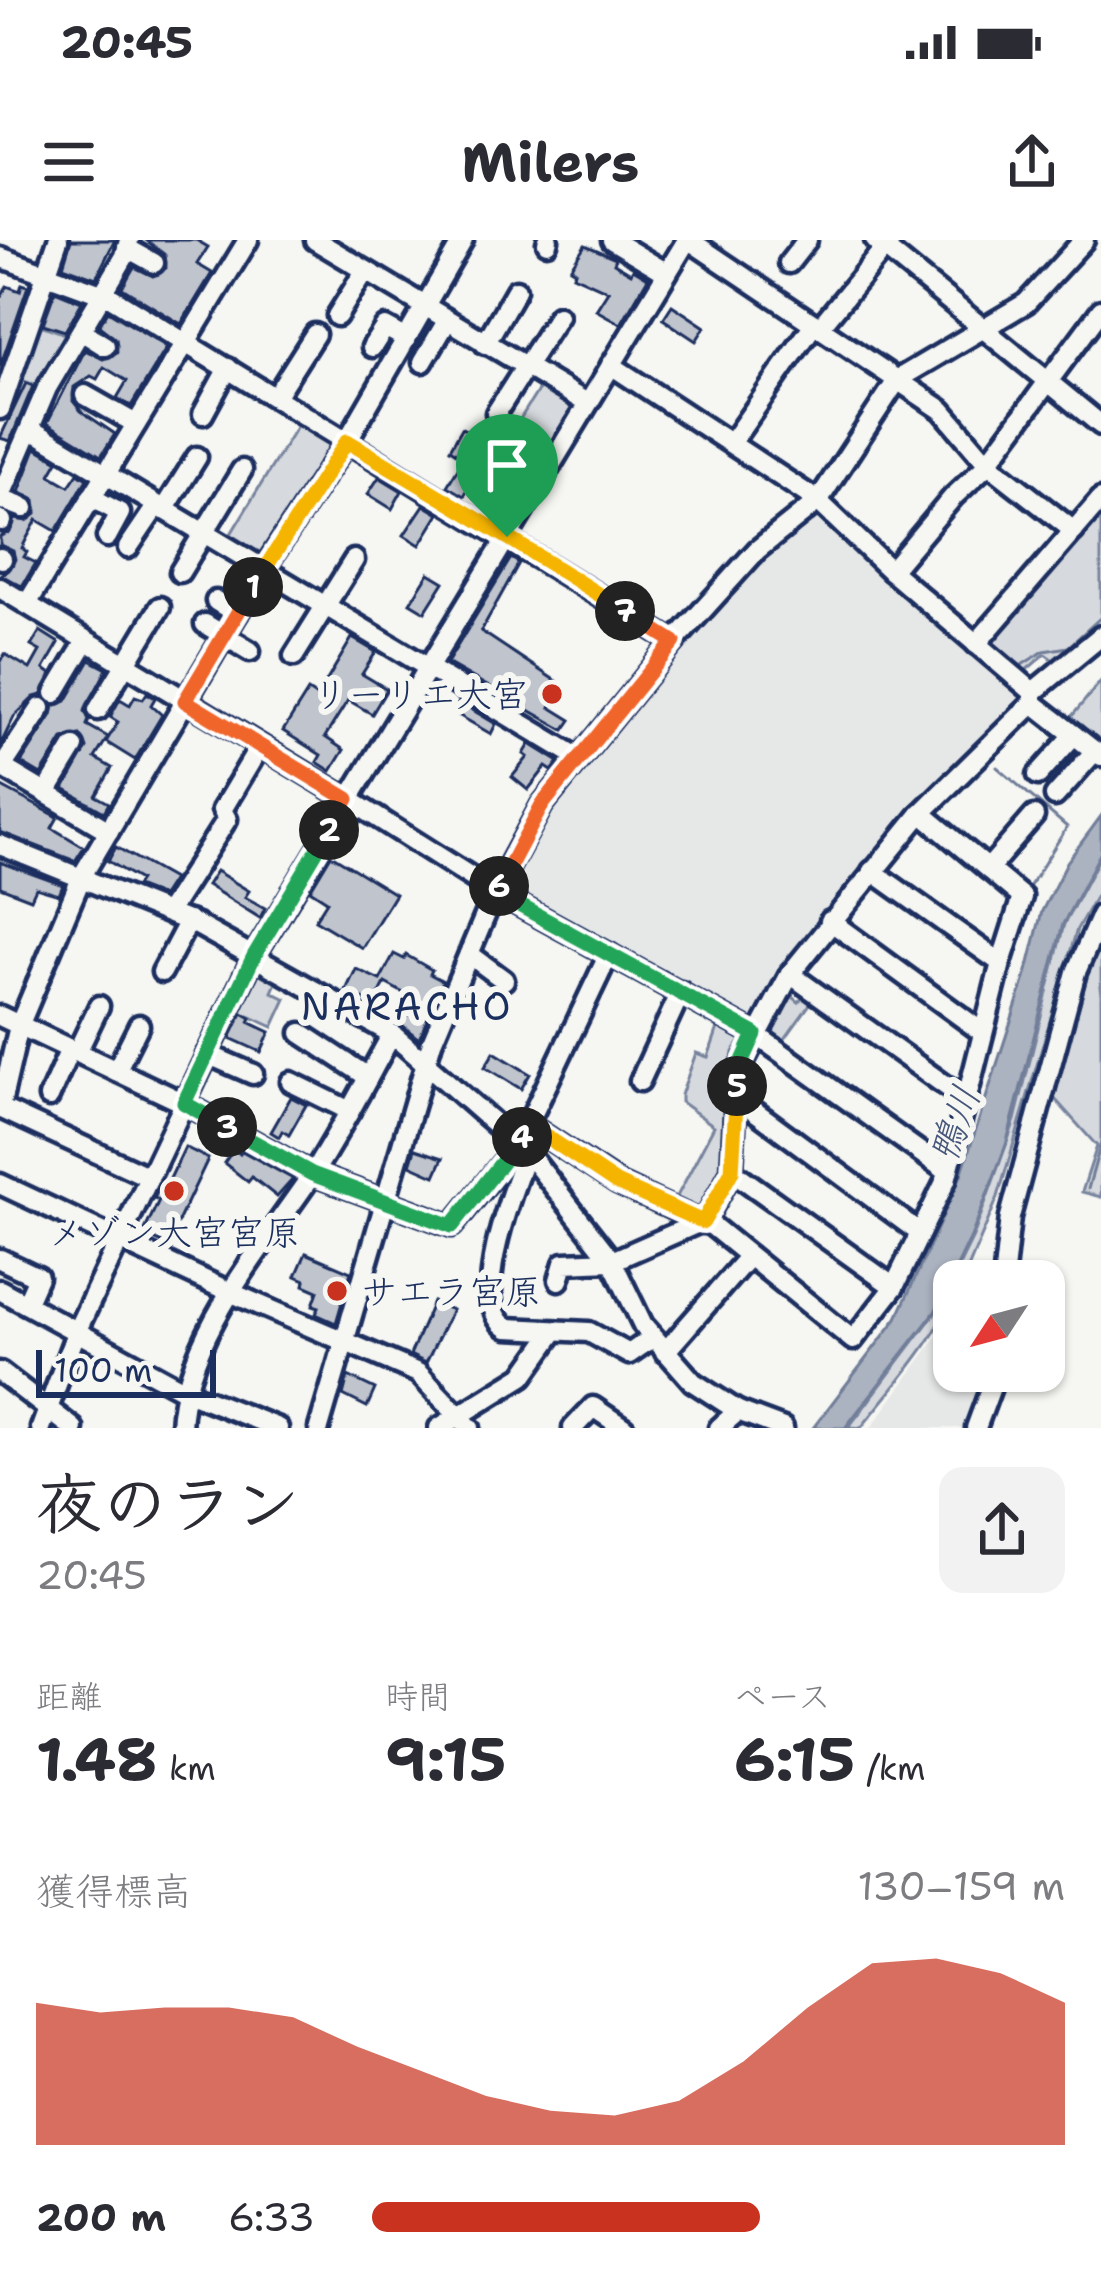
<!DOCTYPE html>
<html lang="ja">
<head>
<meta charset="utf-8">
<style>
	:root { --surface:#fff; --page:#f2f2f3; --text:#2b2b33; --muted:#7c7c81; --accent:#c8321e }
	body { margin:0; font-family:"Shantell Sans","Klee One",sans-serif; background:var(--page); color:var(--text); height:100vh; display:flex; flex-direction:column; font-size:45px; white-space:nowrap }
	* { box-sizing:border-box; margin:0 }
	p { font-size:39px; color:var(--muted) }
	.icon { flex:none; width:66px; height:66px; fill:none; stroke:currentColor; stroke-width:2; stroke-linecap:round; stroke-linejoin:round }
	.map { position:relative; height:1188px; overflow:hidden }
	.sheet { display:flex; flex-direction:column; background:var(--surface); flex:1 }
	.sheet>* { flex:none }
	.needle { width:78px; rotate:234deg }
	.tools { position:absolute; left:933px; top:1020px; display:grid; gap:24px }
	.tools a { display:grid; place-items:center; width:132px; height:132px; border-radius:24px; background:var(--surface); box-shadow:0 3px 9px #0004; font-size:60px }
	.scale { position:absolute; left:36px; bottom:30px; width:180px; box-sizing:border-box; padding-left:12px; border:6px solid #1b2f5e; border-top:0; font-size:33px; line-height:42px; white-space:nowrap; color:#1b2f5e; -webkit-text-stroke:9px #f6f6f2; paint-order:stroke }
	.pin { position:absolute; display:grid; place-items:center; width:102px; height:102px; color:#fff; margin:-123px -51px; border-radius:50% 50% 50% 0; rotate:-45deg; box-shadow:0 0 12px #0007 }
	.pin .icon { rotate:45deg }
	.km { position:absolute; width:60px; height:60px; margin:-30px; border-radius:50%; background:#222; color:#fff; font-size:33px; line-height:60px; text-align:center }
	.round { display:grid; place-items:center; flex:none; width:126px; height:126px; border-radius:24px; background:var(--page) }
	.headline { display:flex; align-items:center; justify-content:space-between; height:204px; padding:0 36px }
	h1 { font-size:66px; font-weight:700; line-height:90px }
	.stats { display:grid; grid-template-columns:repeat(3,1fr); gap:18px; height:204px; padding:12px 36px }
	.stats div { display:grid; align-content:center }
	.stats b { font-size:60px; font-weight:700 }
	.stats small { font-size:33px; font-weight:400 }
	.stats p { font-size:33px }
	.chart { height:336px; padding:24px 36px }
	.chart p { display:flex; justify-content:space-between }
	.chart svg { width:100%; height:216px; margin-top:12px; fill:var(--accent); opacity:.7 }
	ul { padding:0 36px; list-style:none; font-size:39px }
	li { display:grid; grid-template-columns:192px 144px 1fr; align-items:center; height:90px }
	li i { height:30px; border-radius:15px; background:var(--accent) }
	.status { display:flex; justify-content:space-between; align-items:center; height:84px; padding:0 60px; background:var(--surface); direction:ltr }
	.status svg { height:33px; fill:currentColor }
	header { display:flex; justify-content:space-between; align-items:center; height:156px; padding:0 36px; background:var(--surface); font-size:54px; font-weight:700 }
	.map>svg:first-child { display:block }
	.built { fill:#e6e7e7 }
	.green { fill:#d6d9dd; stroke:#78849e; stroke-width:3 }
	.water { fill:#abb2c0; stroke:#717e99; stroke-width:3 }
	.lines { fill:none; stroke-linecap:round; stroke-linejoin:round }
	.stream { stroke:#717e99; stroke-width:3 }
	.building { fill:#c0c4cd; stroke:#1b2f5e; stroke-width:3 }
	.minor-casing { stroke:#1b2f5e; stroke-width:27 }
	.minor { stroke:#f6f6f2; stroke-width:18 }
	.split-1-casing { stroke:#fff; stroke-width:24 }
	.split-2-casing { stroke:#fff; stroke-width:24 }
	.split-3-casing { stroke:#fff; stroke-width:24 }
	.split-4-casing { stroke:#fff; stroke-width:24 }
	.split-5-casing { stroke:#fff; stroke-width:24 }
	.split-6-casing { stroke:#fff; stroke-width:24 }
	.split-7-casing { stroke:#fff; stroke-width:24 }
	.split-8-casing { stroke:#fff; stroke-width:24 }
	.split-1 { stroke:#f5b400; stroke-width:15 }
	.split-2 { stroke:#f0652b; stroke-width:15 }
	.split-3 { stroke:#22a559; stroke-width:15 }
	.split-4 { stroke:#22a559; stroke-width:15 }
	.split-5 { stroke:#f5b400; stroke-width:15 }
	.split-6 { stroke:#22a559; stroke-width:15 }
	.split-7 { stroke:#f0652b; stroke-width:15 }
	.split-8 { stroke:#f5b400; stroke-width:15 }
	.poi-dot { fill:#c8321e; stroke:#f6f6f2; stroke-width:4.5 }
	.labels { text-anchor:middle; dominant-baseline:central; stroke-width:12; stroke-linejoin:round; paint-order:stroke }
	.poi-label { font-size:36px; fill:#1b2f5e; stroke:#f6f6f2; text-anchor:end }
	.neighbourhood-label { font-size:39px; letter-spacing:3px; fill:#1b2f5e; stroke:#f6f6f2 }
	.water-label { font-size:39px; font-style:italic; fill:#46567b; stroke:#f6f6f2 }
</style>
</head>
<body>
<div class="status"><b>20:45</b><svg viewBox="0 0 49 12"><path d="M0 12V9h3v3zM5 12V6h3v6zM10 12V3h3v9zM15 12V0h3v12zM26 1h20v11H26zM47 4h2v5h-2z"/></svg></div>
<header><svg class="icon" aria-label="menu" viewBox="0 0 24 24"><path d="M4 6h16M4 12h16M4 18h16"/></svg>Milers<svg class="icon" aria-label="share" viewBox="0 0 24 24"><path d="M12 15V3M7 8l5-5 5 5M5 13v7h14v-7"/></svg></header>
<div class="map">
<svg width="1101" height="1188" viewBox="0 0 1101 1188">
	<rect width="100%" height="100%" fill="#f6f6f2"/>
	<filter id="ink" filterUnits="userSpaceOnUse"><feTurbulence type="fractalNoise" baseFrequency=".00833" numOctaves="2"/><feDisplacementMap in="SourceGraphic" scale="24" xChannelSelector="R" yChannelSelector="G"/><feConvolveMatrix kernelMatrix="1 2 1 2 8 2 1 2 1" color-interpolation-filters="sRGB"/></filter>
	<g filter="url(#ink)">
		<g class="built">
			<path d="M820 274 1023 452 1024 460 755 782 749 784 505 648 545 573 646 448 761 318Z"/>
			<path d="M954 1073V1131H991L969 1188H871Z"/>
		</g>
		<g class="green">
			<path d="M38 84 71 96 43 148 18 139Z"/>
			<path d="M544 141 580 166 542 228 505 203Z"/>
			<path d="M301 179 340 202 264 324 226 302Z"/>
			<path d="M1101 265V386L1060 425 1045 414 1023 433 986 404Z"/>
			<path d="M1101 441V510L1067 482Z"/>
			<path d="M1101 615V647L1077 689 998 957 966 1033 961 1041H954C954 1082 887 1154 861 1188H848L936 1072 973 997 1015 880 1064 684Z"/>
			<path d="M1101 702V957L1082 952 1097 906 1054 858 1087 737Z"/>
			<path d="M262 729 278 738 272 752 286 759 273 787 236 770 255 732Z"/>
			<path d="M787 752 799 762 807 752 815 757 782 803 764 791Z"/>
			<path d="M721 779 746 793 733 812 720 943 698 976 673 964 714 886 681 862V855L696 813 708 817Z"/>
		</g>
		<path class="water" d="M1101 576V612L1063 684 1006 905 971 997 935 1072 845 1188H813L897 1078 926 1014 961 935 1026 735 1042 671 1067 622Z"/>
		<g class="lines">
			<g class="stream">
				<path d="M1017 428 1044 411 1068 407 1101 377"/>
				<path d="M997 527 1067 587 1028 649"/>
				<path d="M1088 949 1101 903"/>
			</g>
		</g>
		<g class="building">
			<path d="M71 0H115L96 38 63 26Z"/>
			<path d="M146 0H196L208 7 197 24 212 33 181 84 122 48 134 27 153 36 166 28 165 15Z"/>
			<path d="M585 5 616 18 614 23 631 33 633 29 648 38 621 84 596 70 608 51 573 35 575 31 570 28Z"/>
			<path d="M22 44 28 46 0 127V58L7 46 20 51Z"/>
			<path d="M55 51 82 62 65 91 43 84Z"/>
			<path d="M672 65 705 87 696 101 663 79Z"/>
			<path d="M108 71 167 107 131 166 117 158 127 141 104 127 97 139 91 136 74 147 73 161 81 171 115 194 101 216 47 183 85 110 103 119 117 112 116 99 99 86Z"/>
			<path d="M26 143 33 146 10 201 0 198Z"/>
			<path d="M462 188 535 225 513 262 474 239 464 256 447 246 464 218 450 209Z"/>
			<path d="M36 208 58 221 50 235 69 246 78 233 87 239 56 291 37 280 27 298 22 308 27 312 24 317 36 323 22 346 0 335 10 329 15 319 13 311 0 305V296L10 292 15 279 27 281 36 274 35 260 19 252Z"/>
			<path d="M379 237 402 251 392 269 368 254Z"/>
			<path d="M424 265 439 274 420 305 404 295Z"/>
			<path d="M511 318 519 323 481 391 562 445 550 467 571 480 564 490 447 423Z"/>
			<path d="M429 333 444 342 425 372 410 363Z"/>
			<path d="M40 391 59 403 44 429 51 434 42 455 34 457 14 477 0 506V423L5 414 30 429 40 411 31 406Z"/>
			<path d="M352 398 376 412 362 434 387 449 372 474 348 460 325 497 344 510 331 531 317 522 321 515 283 491 308 451 317 457Z"/>
			<path d="M90 420 107 429 85 471 89 480 87 485 108 497 95 518 112 528 96 556 109 563 104 572 64 549 87 508 80 495 63 499 41 535 21 523 52 475 54 466 66 461Z"/>
			<path d="M147 453 155 458 151 465 162 475 135 520 106 502 118 482 110 477 120 459 130 465 135 456 143 459Z"/>
			<path d="M459 462 496 484 491 494 453 472Z"/>
			<path d="M530 504 559 522 552 531 546 527 528 550 512 537 528 517 524 514Z"/>
			<path d="M0 546 58 577 52 588 84 607 75 621 0 592Z"/>
			<path d="M116 607 173 639 162 656 136 646 140 640 108 621Z"/>
			<path d="M331 615 395 654 362 708 315 680 327 661 310 650Z"/>
			<path d="M0 622 63 645 59 655 36 648 31 659 0 647Z"/>
			<path d="M216 631 249 651 245 657 265 668 260 678 207 645Z"/>
			<path d="M394 714 404 719 406 715 432 730 430 734 443 741 419 799 397 781 402 773 408 776 418 761 385 743 374 765 346 750 356 729 380 740Z"/>
			<path d="M242 773 251 778 249 782 270 792 261 812 230 798Z"/>
			<path d="M494 812 530 834 521 849 485 827Z"/>
			<path d="M291 857 306 865 289 895 282 891 279 897 271 892Z"/>
			<path d="M185 907 208 919 167 1005 143 994 159 960 154 958 162 943 167 945Z"/>
			<path d="M234 909 240 914 242 911 293 939 277 957 252 937 248 942 224 923Z"/>
			<path d="M415 909 443 918 435 936 410 925Z"/>
			<path d="M306 1013 351 1032 336 1083 316 1074 319 1067 313 1065 318 1051 304 1045 305 1040 296 1036Z"/>
			<path d="M433 1062 452 1070 426 1123 410 1115Z"/>
			<path d="M348 1136 375 1149 367 1167 343 1155Z"/>
		</g>
		<g class="lines">
			<defs>
				<g id="minor">
					<path d="M315 0 587 163"/>
					<path d="M612 0 667 33"/>
					<path d="M689 0 942 170 987 223 1074 291"/>
					<path d="M875 0 1101 185"/>
					<path d="M547 3 548 0"/>
					<path d="M127 8 154 23"/>
					<path d="M0 17 112 58 674 402"/>
					<path d="M789 23 807 0"/>
					<path d="M337 76 365 31"/>
					<path d="M820 87 891 0"/>
					<path d="M81 91 105 106"/>
					<path d="M485 104 516 50"/>
					<path d="M372 107 385 87 405 98"/>
					<path d="M423 122 447 81"/>
					<path d="M85 155 136 184"/>
					<path d="M275 157 315 94"/>
					<path d="M0 169 58 0"/>
					<path d="M496 173 558 76"/>
					<path d="M203 174 228 128"/>
					<path d="M37 193 579 518"/>
					<path d="M731 203 814 84"/>
					<path d="M91 257 120 273 107 297"/>
					<path d="M0 258 47 148 125 16 129 0"/>
					<path d="M0 259 24 268"/>
					<path d="M164 270 197 217"/>
					<path d="M0 280 2 281"/>
					<path d="M128 308 157 265"/>
					<path d="M0 318 2 319"/>
					<path d="M891 331 953 257 984 228 1101 70"/>
					<path d="M180 332 242 230"/>
					<path d="M0 348 348 559 495 652 755 794 948 932"/>
					<path d="M216 361 237 374"/>
					<path d="M27 364 248 0"/>
					<path d="M205 384 250 411"/>
					<path d="M976 404 1101 259"/>
					<path d="M294 416 354 320"/>
					<path d="M1033 452 1101 396"/>
					<path d="M55 453 86 401"/>
					<path d="M1033 463 1101 516"/>
					<path d="M98 470 160 367"/>
					<path d="M0 526 109 591"/>
					<path d="M2 527 41 468"/>
					<path d="M1038 535 1074 495"/>
					<path d="M46 553 74 507"/>
					<path d="M1055 556 1095 511"/>
					<path d="M0 605 197 685 392 794 527 912 612 1021 643 1085 693 1142 738 1171 783 1188"/>
					<path d="M988 629 1034 576"/>
					<path d="M872 631 1001 723"/>
					<path d="M168 672 227 579 222 570 260 506"/>
					<path d="M830 681 982 792"/>
					<path d="M469 714 504 740"/>
					<path d="M162 732 189 681"/>
					<path d="M790 734 967 861"/>
					<path d="M0 776 184 863 312 934 452 986 519 903 609 714"/>
					<path d="M301 793 368 837"/>
					<path d="M77 812 99 766"/>
					<path d="M207 814 253 834"/>
					<path d="M116 831 139 785"/>
					<path d="M640 841 681 752"/>
					<path d="M291 842 350 871"/>
					<path d="M49 857 70 809"/>
					<path d="M737 858 920 993"/>
					<path d="M529 885 617 943 703 983"/>
					<path d="M527 912C513 948 467 1064 507 1088L589 1092 629 1114 652 1098"/>
					<path d="M732 931 894 1047"/>
					<path d="M149 937 0 868 19 786 82 636 263 330 347 201 463 0"/>
					<path d="M0 944 232 1053 418 1133 470 1188"/>
					<path d="M705 980 853 1100 894 1047 946 940 1001 723 1022 657 921 573"/>
					<path d="M0 1019 38 1037 26 1064"/>
					<path d="M559 1040 564 1023 612 1021 705 980 732 931 737 834 790 734 921 573 1033 463V452L891 331 818 261 611 125"/>
					<path d="M1003 1041 1010 977 1076 732 1101 675"/>
					<path d="M0 1050 187 1152 278 1188"/>
					<path d="M665 1112 749 1016"/>
					<path d="M0 1132 73 1188"/>
					<path d="M41 1188 77 1090 254 716 687 0"/>
					<path d="M181 1188C184 1095 266 1004 315 930 343 886 367 839 392 794"/>
					<path d="M319 1188 432 802 495 652 542 565 674 402 757 310 818 261 898 139 1026 63 1084 0"/>
					<path d="M439 1188 523 1136 554 1092"/>
					<path d="M573 1188 593 1167 624 1188"/>
					<path d="M719 1188 738 1171"/>
					<path d="M976 1188 997 1131"/>
				</g>
			</defs>
			<use href="#minor" class="minor-casing"/>
			<use href="#minor" class="minor"/>
		</g>
	</g>
	<g class="lines" filter="url(#ink)">
		<defs>
			<path id="split-1" d="M253 347 347 201 507 297"/>
			<path id="split-2" d="M253 347 185 461 348 559 329 590"/>
			<path id="split-3" d="M227 887 184 863 254 716 329 590"/>
			<path id="split-4" d="M227 887 312 934 452 986 522 897"/>
			<path id="split-5" d="M522 897 529 885 616 943 703 982 732 931 737 846"/>
			<path id="split-6" d="M499 646 495 652 755 794 737 834V846"/>
			<path id="split-7" d="M499 646 542 565 674 402 625 371"/>
			<path id="split-8" d="M507 297 625 371"/>
		</defs>
		<use href="#split-1" class="split-1-casing"/>
		<use href="#split-2" class="split-2-casing"/>
		<use href="#split-3" class="split-3-casing"/>
		<use href="#split-4" class="split-4-casing"/>
		<use href="#split-5" class="split-5-casing"/>
		<use href="#split-6" class="split-6-casing"/>
		<use href="#split-7" class="split-7-casing"/>
		<use href="#split-8" class="split-8-casing"/>
		<use href="#split-1" class="split-1"/>
		<use href="#split-2" class="split-2"/>
		<use href="#split-3" class="split-3"/>
		<use href="#split-4" class="split-4"/>
		<use href="#split-5" class="split-5"/>
		<use href="#split-6" class="split-6"/>
		<use href="#split-7" class="split-7"/>
		<use href="#split-8" class="split-8"/>
	</g>
	<g class="poi-dot">
		<circle cx="552" cy="454" r="12"/>
		<circle cx="174" cy="951" r="12"/>
		<circle cx="337" cy="1051" r="12"/>
	</g>
	<g class="labels">
		<g class="poi-label">
			<text x="528" y="454">リーリエ大宮</text>
			<text x="174" y="992" text-anchor="middle">メゾン大宮宮原</text>
			<text x="361" y="1051" text-anchor="start">サエラ宮原</text>
		</g>
		<g class="neighbourhood-label">
			<text x="407" y="766">NARACHO</text>
		</g>
		<g class="water-label">
			<text transform="translate(954 884) rotate(-70)">鴨川</text>
		</g>
	</g>
</svg>
<div class="tools">
<a><svg class="needle" viewBox="-14 -14 28 28"><path d="M0-13l5 13h-10z" fill="#e53935"/><path d="M0 13l5-13h-10z" fill="#7c7c81"/></svg></a>
</div>
<div class="scale">100 m</div>
<div class="pin" style="left:507px;top:297px;background:#1e9e55"><svg class="icon" aria-label="arrive" viewBox="0 0 24 24"><path d="M6 21V4h12l-3 4 3 4H6"/></svg></div>
<b class="km" style="left:253px;top:347px">1</b>
<b class="km" style="left:329px;top:590px">2</b>
<b class="km" style="left:227px;top:887px">3</b>
<b class="km" style="left:522px;top:897px">4</b>
<b class="km" style="left:737px;top:846px">5</b>
<b class="km" style="left:499px;top:646px">6</b>
<b class="km" style="left:625px;top:371px">7</b>
</div>
<section class="sheet">
<div class="headline"><div><h1>夜のラン</h1><p>20:45</p></div><a class="round"><svg class="icon" aria-label="share" viewBox="0 0 24 24"><path d="M12 15V3M7 8l5-5 5 5M5 13v7h14v-7"/></svg></a></div>
<div class="stats">
<div><p>距離</p><b>1.48<small> km</small></b></div>
<div><p>時間</p><b>9:15</b></div>
<div><p>ペース</p><b>6:15<small> /km</small></b></div>
</div>
<div class="chart"><p><span>獲得標高</span>130–159 m</p>
<svg viewBox="0 0 160 44" preserveAspectRatio="none"><path d="M0 44V15L10 17L20 16L30 16L40 18L50 24L60 29L70 34L80 37L90 38L100 35L110 27L120 16L130 7L140 6L150 9L160 15V44z"/></svg>
</div>
<ul>
<li><b>200 m</b>6:33<i style="width:56%"></i></li>
</ul>
</section>
</body>
</html>
